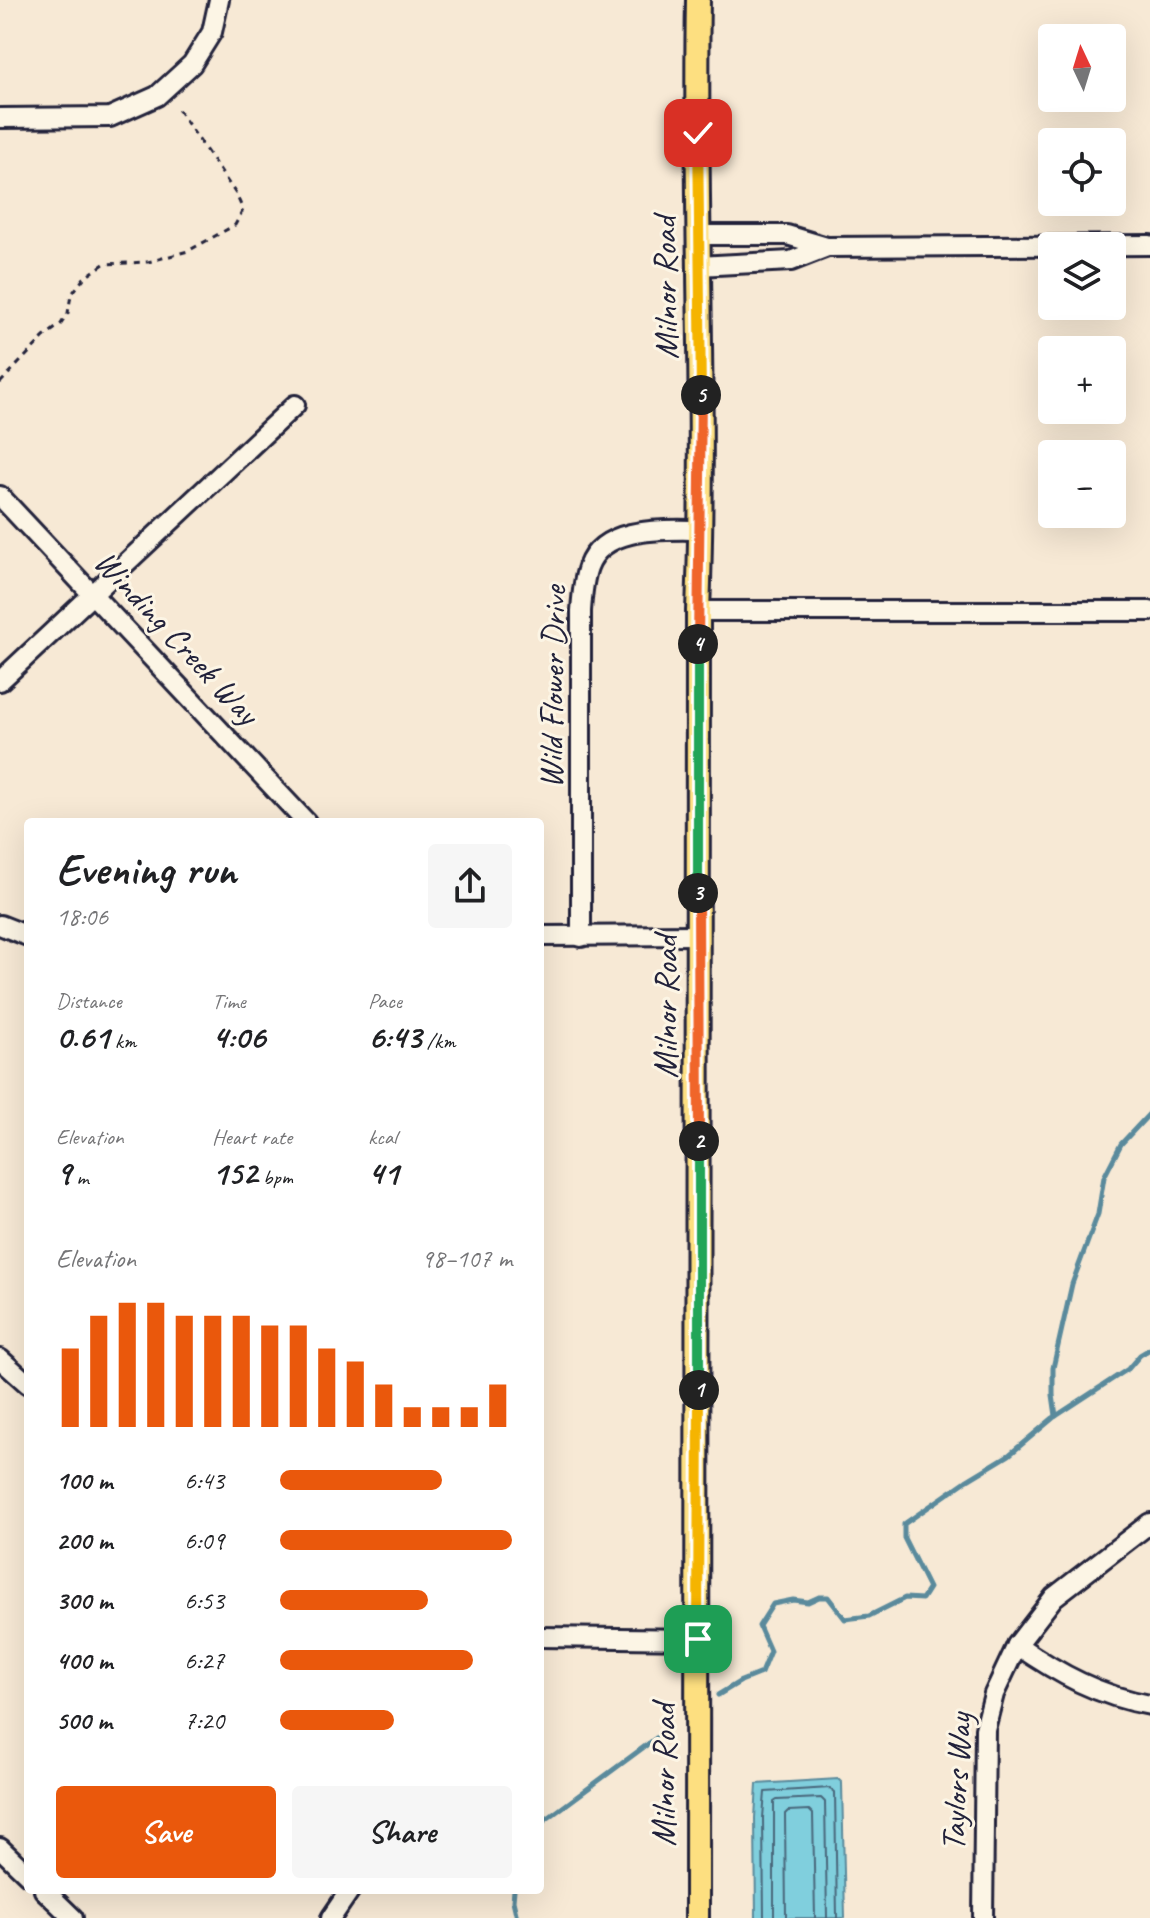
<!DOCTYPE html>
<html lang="en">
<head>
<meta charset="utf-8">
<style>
	:root { --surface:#fff; --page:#f6f6f6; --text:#202124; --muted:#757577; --accent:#ea580c }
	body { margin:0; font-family:Caveat,sans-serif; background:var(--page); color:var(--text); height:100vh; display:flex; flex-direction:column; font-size:30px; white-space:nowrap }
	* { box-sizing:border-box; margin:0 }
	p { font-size:26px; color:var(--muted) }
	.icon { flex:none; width:44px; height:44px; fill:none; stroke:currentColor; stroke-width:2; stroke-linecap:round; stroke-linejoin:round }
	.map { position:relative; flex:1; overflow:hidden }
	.side { position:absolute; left:24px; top:818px; width:520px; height:1076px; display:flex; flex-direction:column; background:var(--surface); border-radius:8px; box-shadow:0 8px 32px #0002 }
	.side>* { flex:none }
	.needle { width:52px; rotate:356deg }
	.tools { position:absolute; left:1038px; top:24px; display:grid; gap:16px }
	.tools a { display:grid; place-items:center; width:88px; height:88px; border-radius:8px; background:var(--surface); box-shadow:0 8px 32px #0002; font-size:40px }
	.pin { position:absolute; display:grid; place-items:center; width:68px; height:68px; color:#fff; margin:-34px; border-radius:16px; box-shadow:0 4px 12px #0006 }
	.km { position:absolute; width:40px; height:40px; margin:-20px; border-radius:50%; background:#222; color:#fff; font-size:22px; line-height:40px; text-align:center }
	.round { display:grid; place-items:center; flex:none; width:84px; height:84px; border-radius:8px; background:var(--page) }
	.headline { display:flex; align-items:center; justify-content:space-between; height:136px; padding:0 32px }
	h1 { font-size:44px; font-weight:700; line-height:60px }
	.metrics { display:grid; grid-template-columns:repeat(3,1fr); gap:12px; height:136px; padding:8px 32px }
	.metrics div { display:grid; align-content:center }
	.metrics b { font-size:34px; font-weight:700 }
	.metrics small { font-size:22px; font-weight:400 }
	.metrics p { font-size:22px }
	.chart { height:224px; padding:16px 32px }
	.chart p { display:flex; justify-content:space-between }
	.chart svg { width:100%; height:144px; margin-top:8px; stroke:var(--accent); stroke-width:6 }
	.primary-button { display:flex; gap:16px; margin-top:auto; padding:16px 32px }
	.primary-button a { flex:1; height:92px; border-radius:8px; background:var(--accent); color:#fff; font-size:32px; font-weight:700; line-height:92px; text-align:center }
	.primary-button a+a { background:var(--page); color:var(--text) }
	ul { padding:0 32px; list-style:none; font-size:26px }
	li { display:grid; grid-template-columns:128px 96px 1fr; align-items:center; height:60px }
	li i { height:20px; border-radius:10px; background:var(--accent) }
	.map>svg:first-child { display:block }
	.water { fill:#80cfdd; stroke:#5a8a9c; stroke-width:2 }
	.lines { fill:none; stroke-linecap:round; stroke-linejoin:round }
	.shore { stroke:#48677c; stroke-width:2 }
	.stream { stroke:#5a8a9c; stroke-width:5 }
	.minor-casing { stroke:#22223b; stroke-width:24 }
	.major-casing { stroke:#22223b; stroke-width:28 }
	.path { stroke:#22223b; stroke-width:3; stroke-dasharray:6 6; stroke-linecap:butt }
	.minor { stroke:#fcf5e5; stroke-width:18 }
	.major { stroke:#fddf80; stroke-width:22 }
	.split-1-casing { stroke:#fff; stroke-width:16 }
	.split-2-casing { stroke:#fff; stroke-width:16 }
	.split-3-casing { stroke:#fff; stroke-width:16 }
	.split-4-casing { stroke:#fff; stroke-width:16 }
	.split-5-casing { stroke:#fff; stroke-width:16 }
	.split-6-casing { stroke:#fff; stroke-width:16 }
	.split-1 { stroke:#f5b400; stroke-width:10 }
	.split-2 { stroke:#22a559; stroke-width:10 }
	.split-3 { stroke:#f0652b; stroke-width:10 }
	.split-4 { stroke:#22a559; stroke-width:10 }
	.split-5 { stroke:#f0652b; stroke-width:10 }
	.split-6 { stroke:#f5b400; stroke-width:10 }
	.labels { text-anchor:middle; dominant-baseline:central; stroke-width:6; stroke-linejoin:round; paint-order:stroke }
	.street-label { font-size:34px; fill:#22223b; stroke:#fcf5e5 }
</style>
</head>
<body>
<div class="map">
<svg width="1150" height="1918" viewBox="0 0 1150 1918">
	<rect width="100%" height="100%" fill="#f7e9d5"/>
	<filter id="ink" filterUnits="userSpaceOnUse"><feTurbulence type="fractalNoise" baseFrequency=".0125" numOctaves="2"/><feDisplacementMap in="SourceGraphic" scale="16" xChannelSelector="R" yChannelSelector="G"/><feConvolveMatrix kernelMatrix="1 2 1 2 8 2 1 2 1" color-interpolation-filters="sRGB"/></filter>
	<g filter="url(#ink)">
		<path class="water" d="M838 1779 842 1783 845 1918H756L755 1818 757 1784Z"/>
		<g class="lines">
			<g class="shore">
				<path d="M764 1918 763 1818 765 1792 830 1788 835 1792 837 1918"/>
				<path d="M774 1918V1802L777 1800 821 1798 825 1802 827 1918"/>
				<path d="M786 1918 785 1814 788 1811 809 1810 813 1814 815 1918"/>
			</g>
			<g class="stream">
				<path d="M1056 1416 1053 1395V1368L1072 1284 1098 1214 1104 1177 1121 1144 1150 1113"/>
				<path d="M718 1695 741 1681 761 1673 770 1651 759 1626 773 1604 793 1600 808 1602 819 1597H828L845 1619 869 1616 905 1598 922 1599 929 1588 904 1538V1524L966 1481 1009 1455 1053 1418 1128 1369 1140 1355 1150 1349"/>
				<path d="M540 1824 667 1730"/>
				<path d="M514 1890 513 1901 517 1918"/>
			</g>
			<defs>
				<g id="minor">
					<path d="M0 118 110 117 157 96 192 64 212 32 219 0"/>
					<path d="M698 235H787L827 247 1150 245"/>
					<path d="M698 266 791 261 827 247"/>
					<path d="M0 496 306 822"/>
					<path d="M698 611H1150"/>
					<path d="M0 681 295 405"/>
					<path d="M0 925 28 936"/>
					<path d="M540 936 699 935"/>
					<path d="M581 937V611C582 597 583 581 588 567 603 525 665 530 701 530"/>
					<path d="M0 1359 28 1384"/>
					<path d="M540 1637 698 1639"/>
					<path d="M1017 1645C1059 1674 1099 1696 1150 1705"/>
					<path d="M0 1848 28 1875"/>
					<path d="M44 1890 73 1918"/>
					<path d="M331 1918 350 1890"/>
					<path d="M983 1918 985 1729 994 1694 1017 1645 1054 1597 1150 1523"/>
				</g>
				<path id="major" d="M697 1918 698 611C706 407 694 204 698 0"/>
			</defs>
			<use href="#minor" class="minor-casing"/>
			<use href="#major" class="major-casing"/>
			<path class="path" d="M0 383 44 337 61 324 68 313 71 295 84 278 104 264 148 262 188 251 235 225 243 210 236 194 175 105"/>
			<use href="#minor" class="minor"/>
			<use href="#major" class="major"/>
		</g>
	</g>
	<g class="lines" filter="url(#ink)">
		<defs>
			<path id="split-1" d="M698 1639 699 1390"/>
			<path id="split-2" d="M699 1390V1141"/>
			<path id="split-3" d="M698 893 699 1141"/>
			<path id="split-4" d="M698 644V893"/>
			<path id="split-5" d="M698 644 701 395"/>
			<path id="split-6" d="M698 133 701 395"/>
		</defs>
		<use href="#split-1" class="split-1-casing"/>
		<use href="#split-2" class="split-2-casing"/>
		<use href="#split-3" class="split-3-casing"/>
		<use href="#split-4" class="split-4-casing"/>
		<use href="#split-5" class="split-5-casing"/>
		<use href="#split-6" class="split-6-casing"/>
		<use href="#split-1" class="split-1"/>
		<use href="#split-2" class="split-2"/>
		<use href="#split-3" class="split-3"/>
		<use href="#split-4" class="split-4"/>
		<use href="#split-5" class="split-5"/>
		<use href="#split-6" class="split-6"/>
	</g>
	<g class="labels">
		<g class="street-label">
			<text transform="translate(665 288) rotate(-91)">Milnor Road</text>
			<text transform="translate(177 637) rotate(47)">Winding Creek Way</text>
			<text transform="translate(552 687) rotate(-89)">Wild Flower Drive</text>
			<text transform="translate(665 1007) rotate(-90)">Milnor Road</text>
			<text transform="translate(663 1775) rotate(-90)">Milnor Road</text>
			<text transform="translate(956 1782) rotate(-87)">Taylors Way</text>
		</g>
	</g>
</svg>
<div class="tools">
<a><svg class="needle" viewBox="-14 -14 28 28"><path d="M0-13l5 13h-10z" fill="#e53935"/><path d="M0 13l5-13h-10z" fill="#757577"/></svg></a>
<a><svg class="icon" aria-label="locate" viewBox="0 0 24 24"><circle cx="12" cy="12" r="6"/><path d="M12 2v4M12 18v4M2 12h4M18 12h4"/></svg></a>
<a><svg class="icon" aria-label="layers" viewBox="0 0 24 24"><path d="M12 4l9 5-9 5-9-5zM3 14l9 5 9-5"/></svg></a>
<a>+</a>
<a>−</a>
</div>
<div class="pin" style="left:698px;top:1639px;background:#1e9e55"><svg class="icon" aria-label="arrive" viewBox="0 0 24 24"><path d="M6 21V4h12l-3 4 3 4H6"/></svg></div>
<div class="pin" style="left:698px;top:133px;background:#d93025"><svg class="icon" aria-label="check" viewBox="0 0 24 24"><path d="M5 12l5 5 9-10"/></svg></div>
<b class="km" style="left:699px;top:1390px">1</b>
<b class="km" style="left:699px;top:1141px">2</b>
<b class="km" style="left:698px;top:893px">3</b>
<b class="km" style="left:698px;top:644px">4</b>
<b class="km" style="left:701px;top:395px">5</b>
<section class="side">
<div class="headline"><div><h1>Evening run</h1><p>18:06</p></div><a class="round"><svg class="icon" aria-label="share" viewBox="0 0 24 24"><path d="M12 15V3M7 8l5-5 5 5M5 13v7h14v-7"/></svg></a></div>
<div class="metrics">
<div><p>Distance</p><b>0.61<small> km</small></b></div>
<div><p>Time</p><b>4:06</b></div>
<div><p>Pace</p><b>6:43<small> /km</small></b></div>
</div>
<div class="metrics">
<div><p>Elevation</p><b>9<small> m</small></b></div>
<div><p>Heart rate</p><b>152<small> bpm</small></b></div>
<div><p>kcal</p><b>41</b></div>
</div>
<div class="chart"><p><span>Elevation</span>98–107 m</p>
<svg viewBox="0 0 160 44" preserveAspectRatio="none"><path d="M5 44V20M15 44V10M25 44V6M35 44V6M45 44V10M55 44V10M65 44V10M75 44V13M85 44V13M95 44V20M105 44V24M115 44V31M125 44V38M135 44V38M145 44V38M155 44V31"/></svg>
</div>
<ul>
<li><b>100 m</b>6:43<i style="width:70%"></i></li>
<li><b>200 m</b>6:09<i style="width:100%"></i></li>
<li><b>300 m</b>6:53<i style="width:64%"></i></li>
<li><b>400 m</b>6:27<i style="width:83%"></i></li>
<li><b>500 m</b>7:20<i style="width:49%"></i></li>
</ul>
<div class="primary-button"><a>Save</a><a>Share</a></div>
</section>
</div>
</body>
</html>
